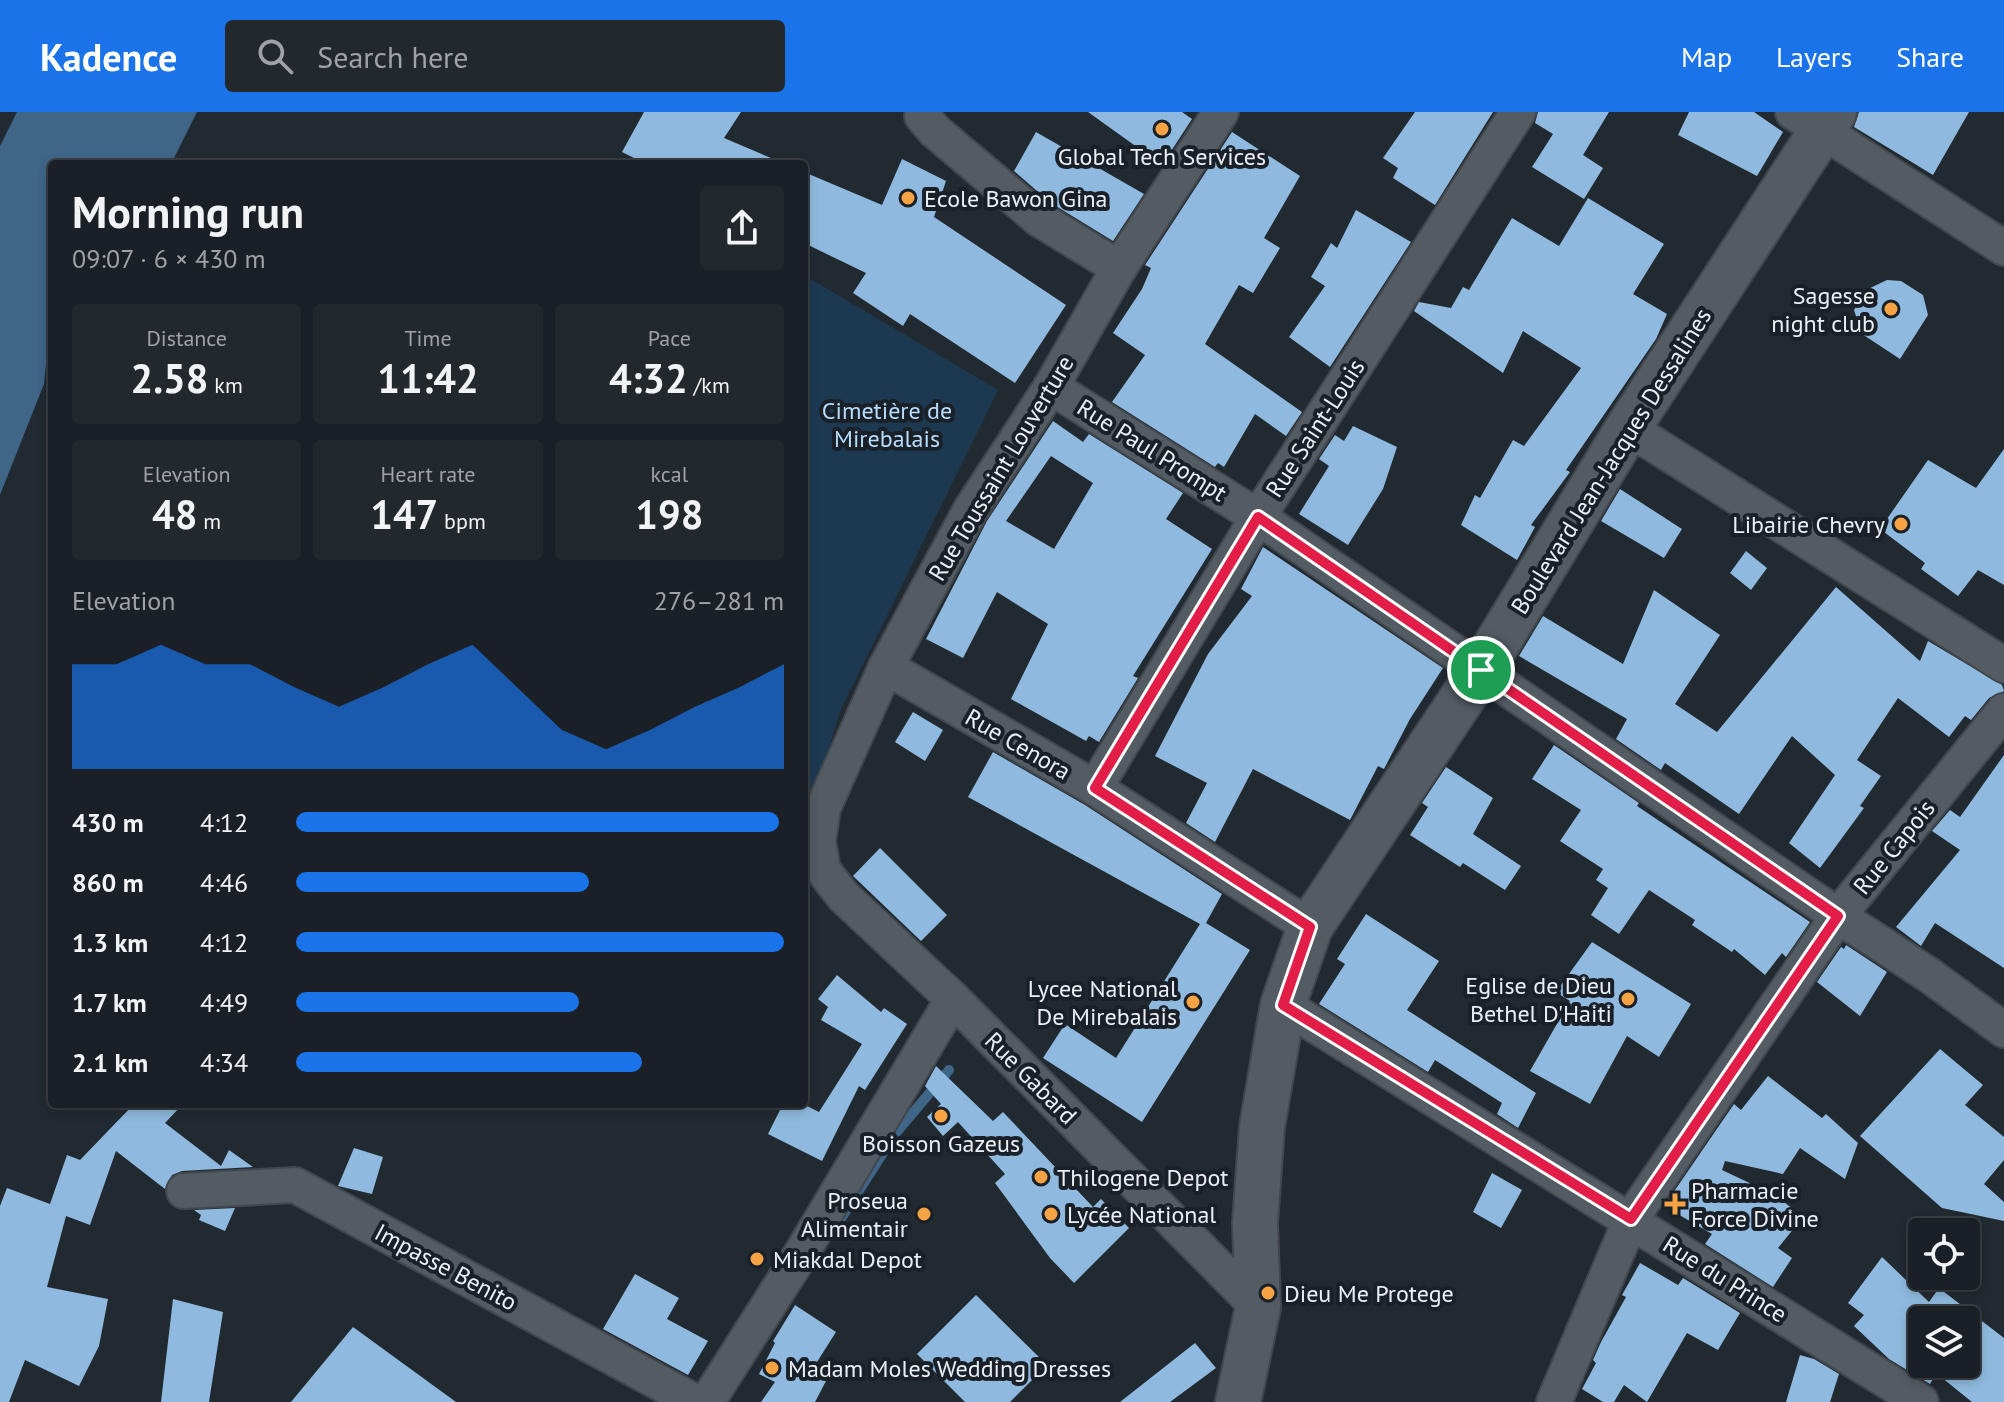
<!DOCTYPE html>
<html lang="en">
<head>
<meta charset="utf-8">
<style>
	:root { --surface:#1a2025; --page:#23282d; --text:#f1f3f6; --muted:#9fa3a7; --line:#383e42; --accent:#1a73e8 }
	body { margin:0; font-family:"PT Sans",sans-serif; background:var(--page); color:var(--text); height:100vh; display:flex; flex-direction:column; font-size:30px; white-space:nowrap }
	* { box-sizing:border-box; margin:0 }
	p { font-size:26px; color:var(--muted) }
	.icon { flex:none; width:44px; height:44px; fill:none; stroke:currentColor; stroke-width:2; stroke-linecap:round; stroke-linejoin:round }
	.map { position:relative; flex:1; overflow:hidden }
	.drawer { position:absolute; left:48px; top:48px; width:760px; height:948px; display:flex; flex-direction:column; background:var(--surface); border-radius:8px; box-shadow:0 4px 12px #0003,0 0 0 2px var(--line) }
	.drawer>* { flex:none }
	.tools { position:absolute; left:1908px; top:1106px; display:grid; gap:16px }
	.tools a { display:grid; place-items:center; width:72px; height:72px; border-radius:8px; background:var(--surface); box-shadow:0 4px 12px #0003,0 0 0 2px var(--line); font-size:40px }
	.pin { position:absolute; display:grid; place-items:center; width:68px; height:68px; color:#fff; margin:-34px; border:4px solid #fff; border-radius:50%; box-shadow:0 2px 8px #0007 }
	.round { display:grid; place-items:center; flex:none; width:84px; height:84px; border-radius:8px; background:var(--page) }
	.overview { display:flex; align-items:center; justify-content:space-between; height:136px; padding:0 24px }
	h1 { font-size:44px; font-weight:700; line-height:60px }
	.figures { display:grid; grid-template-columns:repeat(3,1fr); gap:12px; height:136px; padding:8px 24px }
	.figures div { display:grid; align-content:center; border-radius:8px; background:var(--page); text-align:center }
	.figures b { font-size:40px; font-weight:700 }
	.figures small { font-size:22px; font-weight:400 }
	.figures p { font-size:22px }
	.chart { height:224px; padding:16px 24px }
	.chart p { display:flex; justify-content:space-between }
	.chart svg { width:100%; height:144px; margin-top:8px; fill:var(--accent); opacity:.7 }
	ul { padding:0 24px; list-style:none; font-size:26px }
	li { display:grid; grid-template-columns:128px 96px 1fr; align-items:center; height:60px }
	li i { height:20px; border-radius:10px; background:var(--accent) }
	header { display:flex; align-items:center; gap:48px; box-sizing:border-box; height:112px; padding:0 40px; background:var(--accent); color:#fff }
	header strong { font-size:38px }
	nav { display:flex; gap:44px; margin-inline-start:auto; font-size:28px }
	.search { width:560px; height:72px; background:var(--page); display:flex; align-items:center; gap:20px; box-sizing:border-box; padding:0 28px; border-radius:8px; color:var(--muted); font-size:30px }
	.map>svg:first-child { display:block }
	.green { fill:#1d3951 }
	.water { fill:#3f6587 }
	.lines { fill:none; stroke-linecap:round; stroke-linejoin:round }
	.stream { stroke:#3f6587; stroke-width:10 }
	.building { fill:#8fb9de; fill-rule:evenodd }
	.minor-casing { stroke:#41474d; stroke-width:38 }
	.secondary-casing { stroke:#41474d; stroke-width:48 }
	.minor { stroke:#535b63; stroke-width:34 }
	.secondary { stroke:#535b63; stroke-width:44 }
	.route-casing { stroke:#fff; stroke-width:16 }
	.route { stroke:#e11d48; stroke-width:10 }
	.poi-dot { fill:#f5a345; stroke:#192027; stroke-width:3 }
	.labels { text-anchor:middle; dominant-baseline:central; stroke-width:8; stroke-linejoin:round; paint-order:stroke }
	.poi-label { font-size:24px; fill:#ebf0f5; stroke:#192027; text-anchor:start }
	.park-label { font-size:24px; fill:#b7dcfd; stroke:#192027 }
	.street-label { font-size:24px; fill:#ebf0f5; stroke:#192027 }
</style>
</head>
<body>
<header>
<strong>Kadence</strong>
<div class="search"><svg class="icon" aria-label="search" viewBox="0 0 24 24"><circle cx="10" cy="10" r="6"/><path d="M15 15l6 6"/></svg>Search here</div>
<nav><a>Map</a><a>Layers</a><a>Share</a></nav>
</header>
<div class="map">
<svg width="2004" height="1290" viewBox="0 0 2004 1290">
	<rect width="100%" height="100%" fill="#222a31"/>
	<path class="green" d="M804 163 998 278 841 597 804 717Z"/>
	<path class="water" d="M17 0H197L171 52H52V232L48 233 44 272 0 383V34Z"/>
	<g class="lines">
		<path class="stream" d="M842 1105 895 1022 949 958"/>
	</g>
	<g class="building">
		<path d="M644 0H741L724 26 785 52H646L622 40Z"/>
		<path d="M1088 0H1182L1192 7 1162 53Z"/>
		<path d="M1415 0H1493L1435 93 1393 66 1398 56 1383 46Z"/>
		<path d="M1538 0H1609L1583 43 1603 56 1584 87 1532 55 1553 22 1535 11Z"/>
		<path d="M1689 0H1754L1783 20 1757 64 1678 23Z"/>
		<path d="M1859 0H1969L1933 63 1854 15Z"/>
		<path d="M1036 20 1144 82 1113 129 1051 91 1014 59Z"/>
		<path d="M1232 20 1300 64 1264 126 1280 136 1253 181 1239 173 1205 232 1302 300 1286 324 1255 302 1224 355 1218 351 1215 355 1112 290 1145 243 1113 221 1142 177 1151 156 1145 153Z"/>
		<path d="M902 47 946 69 934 105 1066 193 1015 271 910 202 903 214 853 181 866 161 804 131V60L882 93Z"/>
		<path d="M1588 86 1664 132 1633 182 1667 202 1656 227 1566 358 1570 360 1531 413 1535 415 1517 448 1461 413 1475 383 1480 386 1513 328 1524 334 1581 256 1523 219 1503 261 1414 199 1419 190 1451 196 1463 175 1469 178 1512 106 1559 134Z"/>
		<path d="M1356 98 1411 130 1330 255 1289 225 1325 174 1311 165 1331 131 1337 136Z"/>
		<path d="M1887 168 1901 169 1923 183 1928 203 1900 247 1862 222 1854 198 1866 178Z"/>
		<path d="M1053 309 1083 330 1089 322 1183 381 1166 407 1212 437 1133 564 1138 566 1099 630 1089 624 1086 629 1011 587 1048 512 997 480 963 546 926 527 987 409ZM1051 344 1093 371 1054 437 1006 409Z"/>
		<path d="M1353 314 1397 335 1383 377 1348 433 1299 402 1329 354 1319 347 1335 323 1344 329Z"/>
		<path d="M2004 337V473L1978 458 1958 484 1921 457 1925 451 1880 417 1928 348 1976 376Z"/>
		<path d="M1620 377 1682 417 1664 446 1601 409Z"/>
		<path d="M1263 435 1443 556 1410 607 1384 657 1378 654 1350 708 1253 657 1215 730 1186 711 1207 671 1155 644 1208 542 1252 484 1241 477Z"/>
		<path d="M1746 439 1767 456 1751 478 1730 461Z"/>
		<path d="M1836 475 1920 549 1928 529 2002 573 2004 579 1989 586 1971 608 1965 604 1949 625 1898 586 1857 648 1881 664 1860 694 1864 696 1820 756 1789 731 1835 663 1792 624 1739 702 1665 651 1661 658 1616 627 1627 607 1519 544 1543 504 1623 552 1654 478 1720 523 1675 592 1717 620Z"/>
		<path d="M913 600 943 618 925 649 895 630Z"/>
		<path d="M1554 633 1639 691 1637 694 1810 810 1786 845 1782 841 1765 863 1734 837 1732 840 1692 813 1695 808 1649 778 1619 822 1591 803 1608 776 1596 768 1603 757 1560 729 1581 698 1532 667Z"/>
		<path d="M993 640 1085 693 1222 782 1206 811 1250 838 1142 1010 1043 946 1065 912 1116 946 1200 812 968 685Z"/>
		<path d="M2004 643V856L1935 811 1921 834 1896 815 1960 738 1932 719 1950 698 1960 705Z"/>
		<path d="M1446 655 1493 686 1473 722 1521 754 1505 778 1463 751 1460 755 1410 723 1428 695 1422 691Z"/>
		<path d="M880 736 947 803 921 829 853 764Z"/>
		<path d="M1366 802 1439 849 1407 898 1536 981 1518 1016 1497 1002 1502 991 1435 948 1428 960 1319 892 1345 852 1337 847Z"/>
		<path d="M1592 830 1691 892 1659 945 1627 924 1590 992 1530 959 1570 889 1556 880Z"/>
		<path d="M1846 833 1887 860 1860 904 1817 870 1841 835 1844 837Z"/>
		<path d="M837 863 881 900 884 896 907 912 865 978 859 974 822 1049 768 1022 783 992H803L819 1000 862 932 821 908 828 895 818 887Z"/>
		<path d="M1940 937 1983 973 1965 993 2004 1025V1048L1984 1072 2004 1090V1109L1942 1096 1860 1024Z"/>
		<path d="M936 954 993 1009 1003 1000 1093 1095 1101 1087 1129 1116 1074 1171 1050 1146 995 1071 1005 1062 958 1010 943 1024 927 1005 941 992 925 974Z"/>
		<path d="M1768 964 1822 1006 1826 1002 1858 1031 1845 1067 1800 1036 1783 1062 1725 1049 1722 1058 1775 1083 1803 1105 1778 1136 1792 1146 1773 1175 1705 1132 1712 1122 1664 1094 1734 992 1741 998Z"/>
		<path d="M134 992H183L165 1011 221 1054 229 1038 253 1055 182 1059 172 1063 165 1077 116 1039 90 1113 66 1104 47 1175 108 1187 99 1234 79 1274 25 1248 9 1290H0V1094L7 1076 50 1092 67 1043 80 1048Z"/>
		<path d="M354 1036 383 1045 372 1082 338 1074Z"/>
		<path d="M1492 1061 1522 1078 1501 1116 1473 1100Z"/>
		<path d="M235 1096 225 1119 199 1108 201 1103 194 1098Z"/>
		<path d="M1882 1145 1929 1190 1939 1176 2004 1226V1290H1972L1936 1261 1930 1272 1889 1247 1854 1214 1864 1203 1848 1191ZM1922 1208H1966V1252H1922Z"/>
		<path d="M1640 1151 1678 1173 1683 1166 1740 1201 1718 1238 1687 1221 1647 1290 1624 1273 1614 1290H1603L1582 1277 1596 1251 1593 1248 1601 1230 1626 1185 1622 1183Z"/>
		<path d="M635 1162 679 1186 667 1207 708 1229 688 1263 603 1217Z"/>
		<path d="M976 1183 1047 1253 1010 1290H965L917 1242Z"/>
		<path d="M173 1187 223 1200 209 1290H161Z"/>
		<path d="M795 1193 836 1220 810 1261 826 1269 815 1290H761L775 1270 759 1262 775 1231 773 1229Z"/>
		<path d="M353 1215 456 1290H291Z"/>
		<path d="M1195 1231 1216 1256 1170 1290H1120Z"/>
		<path d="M1800 1243 1814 1247 1839 1262 1830 1290H1786Z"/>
	</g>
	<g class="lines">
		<defs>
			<g id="minor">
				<path d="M925 0 922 4 935 19 1039 107 1119 156"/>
				<path d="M1221 0 1119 156 1051 275 970 399 886 555 823 696 818 729 823 758 843 784 953 887 1258 1195"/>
				<path d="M1793 0 2004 136"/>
				<path d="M1051 275 1258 405 1838 804 1929 863 2004 918"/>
				<path d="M1628 316 2004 553"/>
				<path d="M886 555 1095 676 1310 815"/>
				<path d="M1095 676 1258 405 1518 0"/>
				<path d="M1283 893 1921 1290"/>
				<path d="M184 1079 295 1073 695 1290"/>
				<path d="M707 1290 801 1142 953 887"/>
				<path d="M1554 1290 1631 1107 1838 804 2004 599"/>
			</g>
			<path id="secondary" d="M1238 1290 1258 1195 1255 1111 1262 1015 1283 893 1310 815 1481 558 1628 316 1834 0"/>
		</defs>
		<use href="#minor" class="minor-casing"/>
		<use href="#secondary" class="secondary-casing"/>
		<use href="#minor" class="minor"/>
		<use href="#secondary" class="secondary"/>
	</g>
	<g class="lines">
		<defs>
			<path id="route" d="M1258 405 1838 804 1631 1107 1283 893 1310 815 1095 676Z"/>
		</defs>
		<use href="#route" class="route-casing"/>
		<use href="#route" class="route"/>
	</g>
	<g class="poi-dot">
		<circle cx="1162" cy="17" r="8"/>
		<circle cx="908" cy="86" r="8"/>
		<circle cx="1891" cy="197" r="8"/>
		<circle cx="1901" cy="412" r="8"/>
		<circle cx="1628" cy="887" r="8"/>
		<circle cx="1193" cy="890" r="8"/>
		<circle cx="941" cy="1004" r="8"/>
		<circle cx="1041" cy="1065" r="8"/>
		<path d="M1671 1080h8v8h8v8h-8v8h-8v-8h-8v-8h8z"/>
		<circle cx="924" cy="1102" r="8"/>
		<circle cx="1051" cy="1102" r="8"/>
		<circle cx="757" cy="1147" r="8"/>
		<circle cx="1268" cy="1181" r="8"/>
		<circle cx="772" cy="1256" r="8"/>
	</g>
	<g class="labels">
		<g class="poi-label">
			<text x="1162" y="44" text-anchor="middle">Global Tech Services</text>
			<text x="924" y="86">Ecole Bawon Gina</text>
			<text x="1875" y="183" text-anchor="end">Sagesse<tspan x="1875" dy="28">night club</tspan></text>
			<text x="1885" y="412" text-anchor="end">Libairie Chevry</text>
			<text x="1612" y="873" text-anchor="end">Eglise de Dieu<tspan x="1612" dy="28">Bethel D'Haiti</tspan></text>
			<text x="1177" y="876" text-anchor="end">Lycee National<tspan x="1177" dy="28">De Mirebalais</tspan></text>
			<text x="941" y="1031" text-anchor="middle">Boisson Gazeus</text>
			<text x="1057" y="1065">Thilogene Depot</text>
			<text x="1691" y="1078">Pharmacie<tspan x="1691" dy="28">Force Divine</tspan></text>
			<text x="908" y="1088" text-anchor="end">Proseua<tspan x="908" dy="28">Alimentair</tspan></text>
			<text x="1067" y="1102">Lycée National</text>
			<text x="773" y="1147">Miakdal Depot</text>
			<text x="1284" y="1181">Dieu Me Protege</text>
			<text x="788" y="1256">Madam Moles Wedding Dresses</text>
		</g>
		<g class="park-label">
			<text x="887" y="298">Cimetière de<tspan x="887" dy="28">Mirebalais</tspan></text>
		</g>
		<g class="street-label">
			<text transform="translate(1315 316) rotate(-57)">Rue Saint-Louis</text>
			<text transform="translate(1152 338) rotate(32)">Rue Paul Prompt</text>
			<text transform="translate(1611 349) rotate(-58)">Boulevard Jean-Jacques Dessalines</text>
			<text transform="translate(1001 356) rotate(-59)">Rue Toussaint Louverture</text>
			<text transform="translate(1018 632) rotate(30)">Rue Cenora</text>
			<text transform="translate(1894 735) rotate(-51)">Rue Capois</text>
			<text transform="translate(1031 966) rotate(45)">Rue Gabard</text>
			<text transform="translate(446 1155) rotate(28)">Impasse Benito</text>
			<text transform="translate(1725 1167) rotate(32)">Rue du Prince</text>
		</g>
	</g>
</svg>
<div class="tools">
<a><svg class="icon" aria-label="locate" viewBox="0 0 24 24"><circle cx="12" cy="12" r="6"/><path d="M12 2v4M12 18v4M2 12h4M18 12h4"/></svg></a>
<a><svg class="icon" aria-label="layers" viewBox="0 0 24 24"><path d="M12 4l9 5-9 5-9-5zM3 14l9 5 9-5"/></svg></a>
</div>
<div class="pin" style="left:1481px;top:558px;background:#1e9e55"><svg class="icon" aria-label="arrive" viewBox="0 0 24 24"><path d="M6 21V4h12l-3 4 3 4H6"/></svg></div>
<section class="drawer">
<div class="overview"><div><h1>Morning run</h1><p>09:07 · 6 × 430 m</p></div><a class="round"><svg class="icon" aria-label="share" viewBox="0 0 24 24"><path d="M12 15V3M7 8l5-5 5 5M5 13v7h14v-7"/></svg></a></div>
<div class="figures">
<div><p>Distance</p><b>2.58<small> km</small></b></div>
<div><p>Time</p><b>11:42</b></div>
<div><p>Pace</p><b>4:32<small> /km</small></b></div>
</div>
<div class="figures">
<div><p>Elevation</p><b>48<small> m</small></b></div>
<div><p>Heart rate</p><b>147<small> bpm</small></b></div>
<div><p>kcal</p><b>198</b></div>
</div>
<div class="chart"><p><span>Elevation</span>276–281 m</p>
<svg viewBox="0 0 160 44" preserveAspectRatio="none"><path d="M0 44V12L10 12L20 6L30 12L40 12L50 19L60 25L70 19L80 12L90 6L100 19L110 32L120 38L130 32L140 25L150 19L160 12V44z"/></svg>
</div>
<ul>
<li><b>430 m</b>4:12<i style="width:99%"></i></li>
<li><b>860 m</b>4:46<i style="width:60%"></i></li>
<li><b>1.3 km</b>4:12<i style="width:100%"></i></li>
<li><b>1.7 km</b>4:49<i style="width:58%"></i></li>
<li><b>2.1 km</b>4:34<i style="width:71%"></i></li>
</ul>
</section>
</div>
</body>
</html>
